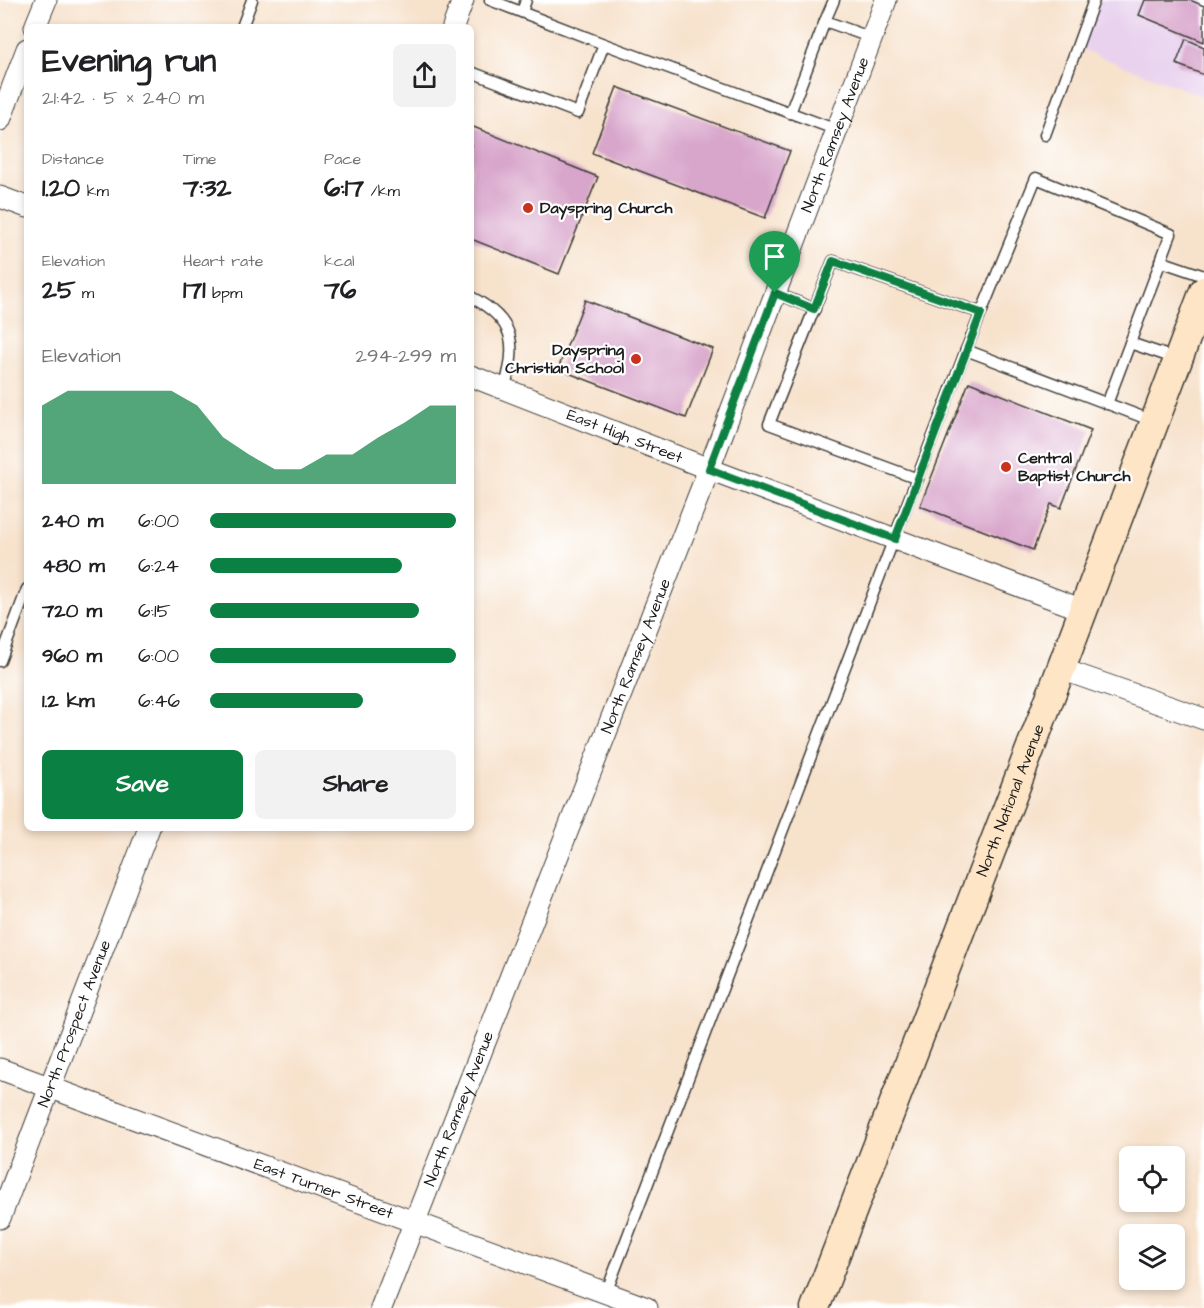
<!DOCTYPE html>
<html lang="en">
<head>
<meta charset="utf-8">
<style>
	:root { --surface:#fff; --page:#f2f2f2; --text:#202124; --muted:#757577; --accent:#0b8043 }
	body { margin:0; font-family:"Architects Daughter",sans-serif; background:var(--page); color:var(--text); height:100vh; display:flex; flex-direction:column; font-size:22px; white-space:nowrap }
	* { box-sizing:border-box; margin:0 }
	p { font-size:20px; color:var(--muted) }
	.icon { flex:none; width:33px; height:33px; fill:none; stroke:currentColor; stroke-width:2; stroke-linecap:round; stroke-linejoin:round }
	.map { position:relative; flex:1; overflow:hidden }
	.panel { position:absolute; left:24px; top:24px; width:450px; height:807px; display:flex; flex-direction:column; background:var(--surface); border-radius:9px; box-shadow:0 3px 9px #0003 }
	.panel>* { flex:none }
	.buttons { position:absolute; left:1119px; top:1146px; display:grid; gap:12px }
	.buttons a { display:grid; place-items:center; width:66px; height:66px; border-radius:9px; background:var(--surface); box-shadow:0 3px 9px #0003; font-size:30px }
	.pin { position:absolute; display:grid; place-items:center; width:51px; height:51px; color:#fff; margin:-62px -26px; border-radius:50% 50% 50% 0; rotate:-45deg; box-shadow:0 0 6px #0007 }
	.pin .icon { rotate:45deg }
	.round { display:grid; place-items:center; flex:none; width:63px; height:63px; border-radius:9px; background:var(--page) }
	.head { display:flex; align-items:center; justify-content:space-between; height:102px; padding:0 18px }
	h1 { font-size:33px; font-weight:700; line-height:45px }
	.stats { display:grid; grid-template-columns:repeat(3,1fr); gap:9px; height:102px; padding:6px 18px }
	.stats div { display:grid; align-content:center }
	.stats b { font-size:26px; font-weight:700 }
	.stats small { font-size:16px; font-weight:400 }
	.stats p { font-size:16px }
	.chart { height:168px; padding:12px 18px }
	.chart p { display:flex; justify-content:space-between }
	.chart svg { width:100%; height:108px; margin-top:6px; fill:var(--accent); opacity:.7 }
	.button { display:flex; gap:12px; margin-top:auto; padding:12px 18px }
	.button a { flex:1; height:69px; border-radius:9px; background:var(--accent); color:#fff; font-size:24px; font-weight:700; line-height:69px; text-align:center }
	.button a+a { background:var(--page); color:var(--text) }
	ul { padding:0 18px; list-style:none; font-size:20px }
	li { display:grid; grid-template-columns:96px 72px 1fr; align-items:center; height:45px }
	li i { height:15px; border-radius:8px; background:var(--accent) }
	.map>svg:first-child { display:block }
	.built { fill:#e8d2ee }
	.building { fill:#d8a5cb }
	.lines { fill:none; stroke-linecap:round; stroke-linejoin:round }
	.service-casing { stroke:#3d3a36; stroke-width:13 }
	.minor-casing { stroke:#3d3a36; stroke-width:23 }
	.secondary-casing { stroke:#3d3a36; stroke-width:31 }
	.service { stroke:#fff; stroke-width:10 }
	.minor { stroke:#fff; stroke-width:21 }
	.secondary { stroke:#fde5c5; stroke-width:28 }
	.route-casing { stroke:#fff; stroke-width:12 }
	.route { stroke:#0b8043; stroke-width:8 }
	.poi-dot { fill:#c8321e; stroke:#fff; stroke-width:2 }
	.labels { text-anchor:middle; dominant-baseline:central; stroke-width:4.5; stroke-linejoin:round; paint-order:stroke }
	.street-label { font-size:16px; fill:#1c1c1c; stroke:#fff }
	.poi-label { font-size:16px; font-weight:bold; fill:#1c1c1c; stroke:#fff; text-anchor:start }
</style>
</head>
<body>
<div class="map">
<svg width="1204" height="1308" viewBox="0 0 1204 1308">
	<rect width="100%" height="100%" fill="#fff"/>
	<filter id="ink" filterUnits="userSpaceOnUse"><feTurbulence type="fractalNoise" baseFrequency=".0167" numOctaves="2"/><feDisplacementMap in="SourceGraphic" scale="12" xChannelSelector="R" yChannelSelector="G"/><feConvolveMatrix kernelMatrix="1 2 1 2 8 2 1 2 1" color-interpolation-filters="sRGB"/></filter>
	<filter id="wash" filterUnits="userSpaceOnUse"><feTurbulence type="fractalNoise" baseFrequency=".008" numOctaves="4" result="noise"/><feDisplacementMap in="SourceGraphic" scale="24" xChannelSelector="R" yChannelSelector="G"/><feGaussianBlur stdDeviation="1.35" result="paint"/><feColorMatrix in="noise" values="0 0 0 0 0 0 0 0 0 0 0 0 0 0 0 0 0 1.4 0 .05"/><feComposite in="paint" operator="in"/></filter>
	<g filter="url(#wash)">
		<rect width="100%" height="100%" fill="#f7e2cc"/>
		<path class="built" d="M1093 0H1204V97L1075 47Z"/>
		<g id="blocks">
			<g class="building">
				<path d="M1145 0H1190L1204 6V42L1139 15Z"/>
				<path d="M1186 39 1204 47V75L1176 64Z"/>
				<path d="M617 87 790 151 765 218 592 153Z"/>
				<path d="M471 126 598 177 559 274 471 239Z"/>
				<path d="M585 300 713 349 686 418 558 369Z"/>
				<path d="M969 382 1091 430 1061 508 1051 504 1033 550 920 506Z"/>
			</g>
		</g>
	</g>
	<g filter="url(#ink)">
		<use href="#blocks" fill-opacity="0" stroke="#3d3a36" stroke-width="1.5"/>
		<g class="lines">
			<defs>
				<g id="service">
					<path d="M522 12 526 0"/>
					<path d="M825 21 834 0"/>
					<path d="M242 27 252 0"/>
					<path d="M604 44 837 130"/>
					<path d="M471 72 578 113 604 44 490 0"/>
					<path d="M790 113 825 21 872 38"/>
					<path d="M1045 135 1094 0"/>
					<path d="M1160 261 1204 276"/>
					<path d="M775 293 815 309"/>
					<path d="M471 297C515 320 518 344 504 389"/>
					<path d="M1130 343 1177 359"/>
					<path d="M966 350 1153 421"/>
					<path d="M918 479 769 424 833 261 981 313"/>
					<path d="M0 661 27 589"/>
					<path d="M606 1293 966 350 1036 178 1171 234 1107 404"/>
				</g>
				<g id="minor">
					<path d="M35 27 46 0"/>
					<path d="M453 27 463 0"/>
					<path d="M0 120 27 49"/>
					<path d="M0 197 27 207"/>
					<path id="s1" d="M471 376 709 469 1083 610"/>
					<path d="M1061 669 1204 719"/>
					<path id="s2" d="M0 1069 647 1308"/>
					<path id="s3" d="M0 1218 149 828"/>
					<path id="s4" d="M381 1308 709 469 886 0"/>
				</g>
				<g id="secondary">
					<path id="s5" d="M815 1308 1061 669 1204 291"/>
				</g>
			</defs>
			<use href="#service" class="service-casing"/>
			<use href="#minor" class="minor-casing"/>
			<use href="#secondary" class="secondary-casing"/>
			<use href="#service" class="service"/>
			<use href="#minor" class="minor"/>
			<use href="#secondary" class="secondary"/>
		</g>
	</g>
	<g class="lines" filter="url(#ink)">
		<defs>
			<path id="route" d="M833 261 981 313 895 539 709 469 775 293 814 309Z"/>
		</defs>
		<use href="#route" class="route-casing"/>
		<use href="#route" class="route"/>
	</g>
	<g class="poi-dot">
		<circle cx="528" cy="208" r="6"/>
		<circle cx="636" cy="359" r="6"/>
		<circle cx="1006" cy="467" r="6"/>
	</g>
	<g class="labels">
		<g class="street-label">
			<text stroke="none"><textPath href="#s4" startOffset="1258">North Ramsey Avenue</textPath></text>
			<text stroke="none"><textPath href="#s1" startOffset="165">East High Street</textPath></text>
			<text stroke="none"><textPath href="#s4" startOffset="700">North Ramsey Avenue</textPath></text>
			<text stroke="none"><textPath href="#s5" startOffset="544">North National Avenue</textPath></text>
			<text stroke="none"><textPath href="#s3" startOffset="208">North Prospect Avenue</textPath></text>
			<text stroke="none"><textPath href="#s4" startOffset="214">North Ramsey Avenue</textPath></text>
			<text stroke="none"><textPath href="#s2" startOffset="345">East Turner Street</textPath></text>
		</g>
		<g class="poi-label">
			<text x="540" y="208">Dayspring Church</text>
			<text x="624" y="350" text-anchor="end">Dayspring<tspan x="624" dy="18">Christian School</tspan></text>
			<text x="1018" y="458">Central<tspan x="1018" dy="18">Baptist Church</tspan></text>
		</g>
	</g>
</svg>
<div class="buttons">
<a><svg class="icon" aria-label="locate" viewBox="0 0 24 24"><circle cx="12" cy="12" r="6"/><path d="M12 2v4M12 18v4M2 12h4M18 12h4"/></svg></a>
<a><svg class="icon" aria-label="layers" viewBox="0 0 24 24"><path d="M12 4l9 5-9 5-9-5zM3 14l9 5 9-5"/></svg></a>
</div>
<div class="pin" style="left:775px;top:293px;background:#1e9e55"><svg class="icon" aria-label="arrive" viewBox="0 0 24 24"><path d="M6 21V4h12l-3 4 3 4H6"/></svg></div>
<section class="panel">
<div class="head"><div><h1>Evening run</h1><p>21:42 · 5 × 240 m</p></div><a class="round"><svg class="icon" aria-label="share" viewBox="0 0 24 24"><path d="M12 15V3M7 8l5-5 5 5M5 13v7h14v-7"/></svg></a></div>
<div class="stats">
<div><p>Distance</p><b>1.20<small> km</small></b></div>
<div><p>Time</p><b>7:32</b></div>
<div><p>Pace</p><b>6:17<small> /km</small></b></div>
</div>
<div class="stats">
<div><p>Elevation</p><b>25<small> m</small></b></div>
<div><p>Heart rate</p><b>171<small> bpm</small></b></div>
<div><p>kcal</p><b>76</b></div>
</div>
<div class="chart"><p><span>Elevation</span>294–299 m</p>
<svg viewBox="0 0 160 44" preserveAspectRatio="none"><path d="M0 44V12L10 6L20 6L30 6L40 6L50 6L60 12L70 25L80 32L90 38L100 38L110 32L120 32L130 25L140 19L150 12L160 12V44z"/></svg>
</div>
<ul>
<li><b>240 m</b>6:00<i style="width:100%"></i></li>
<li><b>480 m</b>6:24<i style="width:78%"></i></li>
<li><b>720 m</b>6:15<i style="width:85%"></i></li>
<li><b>960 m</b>6:00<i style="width:100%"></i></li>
<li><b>1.2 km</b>6:46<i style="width:62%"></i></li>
</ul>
<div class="button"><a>Save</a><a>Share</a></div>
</section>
</div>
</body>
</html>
